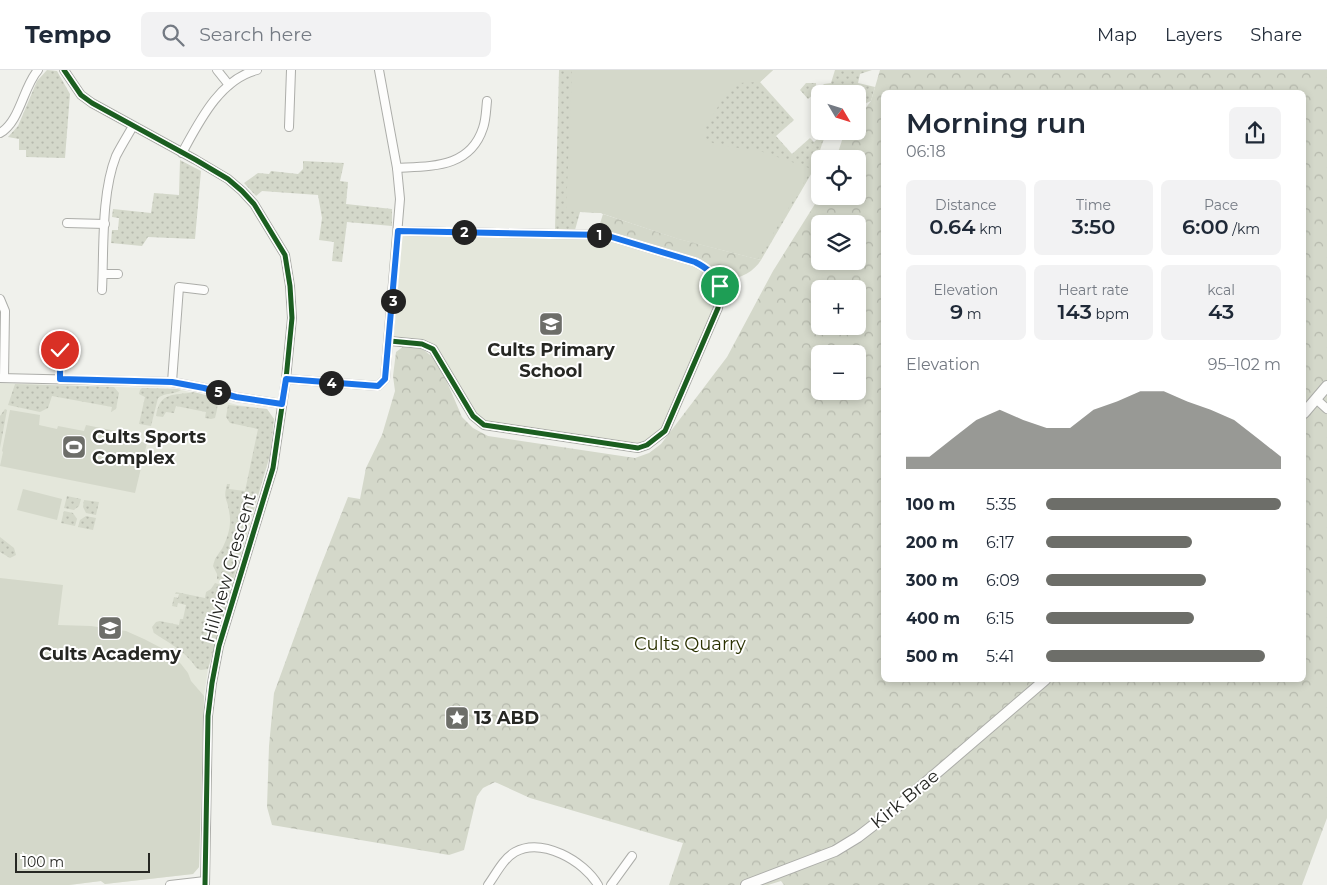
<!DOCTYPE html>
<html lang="en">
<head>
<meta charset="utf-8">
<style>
	:root { --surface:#fff; --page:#f2f2f3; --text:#1f2937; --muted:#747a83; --line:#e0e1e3; --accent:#6d6e69 }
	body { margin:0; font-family:Montserrat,sans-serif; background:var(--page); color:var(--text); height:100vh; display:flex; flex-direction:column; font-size:19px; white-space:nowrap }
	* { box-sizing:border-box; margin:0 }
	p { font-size:16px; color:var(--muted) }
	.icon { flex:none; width:28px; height:28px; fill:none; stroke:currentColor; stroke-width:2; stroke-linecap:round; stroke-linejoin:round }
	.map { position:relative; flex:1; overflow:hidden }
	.side { position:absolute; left:881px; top:20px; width:425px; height:592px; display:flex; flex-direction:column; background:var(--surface); border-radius:8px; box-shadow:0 2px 8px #0003 }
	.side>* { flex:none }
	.needle { width:32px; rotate:128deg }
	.fabs { position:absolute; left:811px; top:15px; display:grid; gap:10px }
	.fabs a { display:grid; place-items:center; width:55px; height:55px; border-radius:8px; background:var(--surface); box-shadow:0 2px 8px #0003; font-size:25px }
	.scale { position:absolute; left:15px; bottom:12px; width:135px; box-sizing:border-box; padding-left:5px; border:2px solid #262723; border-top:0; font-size:14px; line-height:18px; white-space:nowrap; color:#262723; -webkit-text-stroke:4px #fff; paint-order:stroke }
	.pin { position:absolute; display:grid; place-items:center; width:42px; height:42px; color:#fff; margin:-21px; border:2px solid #fff; border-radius:50%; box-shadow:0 1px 5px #0007 }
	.km { position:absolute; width:25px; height:25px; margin:-12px; border-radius:50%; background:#222; color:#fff; font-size:14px; line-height:25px; text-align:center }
	.round { display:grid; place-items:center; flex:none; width:52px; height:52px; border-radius:8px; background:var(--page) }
	.summary { display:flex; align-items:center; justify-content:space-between; height:85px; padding:0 25px }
	h1 { font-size:28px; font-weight:600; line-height:38px }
	.metrics { display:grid; grid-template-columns:repeat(3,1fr); gap:8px; height:85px; padding:5px 25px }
	.metrics div { display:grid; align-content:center; border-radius:8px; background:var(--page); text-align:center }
	.metrics b { font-size:21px; font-weight:600 }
	.metrics small { font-size:14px; font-weight:400 }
	.metrics p { font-size:14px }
	.chart { height:140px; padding:10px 25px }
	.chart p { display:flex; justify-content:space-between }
	.chart svg { width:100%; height:90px; margin-top:5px; fill:var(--accent); opacity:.7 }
	ul { padding:0 25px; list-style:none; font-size:16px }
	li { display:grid; grid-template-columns:80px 60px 1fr; align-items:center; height:38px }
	li i { height:12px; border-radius:6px; background:var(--accent) }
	header { display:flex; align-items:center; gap:30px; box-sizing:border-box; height:70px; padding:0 25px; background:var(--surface); border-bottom:1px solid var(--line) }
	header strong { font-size:24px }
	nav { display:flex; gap:28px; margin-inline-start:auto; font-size:18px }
	.search { width:350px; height:45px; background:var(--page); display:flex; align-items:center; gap:12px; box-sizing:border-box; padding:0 18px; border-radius:8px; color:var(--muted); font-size:19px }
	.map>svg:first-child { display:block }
	.built { fill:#e4e7db }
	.grass { fill:url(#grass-dots) }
	.forest { fill:url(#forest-crowns); fill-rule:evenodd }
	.park { fill:#d4d8ca }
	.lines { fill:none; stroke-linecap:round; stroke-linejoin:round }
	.minor-casing { stroke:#acada9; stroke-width:10 }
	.tertiary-casing { stroke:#acada9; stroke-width:12 }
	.minor { stroke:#fdfdfc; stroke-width:8 }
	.tertiary { stroke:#fdfdfc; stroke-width:10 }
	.cycleway-casing { stroke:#fff; stroke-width:8 }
	.cycleway { stroke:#1b5e20; stroke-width:5 }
	.route-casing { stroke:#fff; stroke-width:10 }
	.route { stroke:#1a73e8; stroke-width:6 }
	.labels { text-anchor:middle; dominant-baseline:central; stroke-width:4; stroke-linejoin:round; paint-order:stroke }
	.poi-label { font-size:18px; font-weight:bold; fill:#262723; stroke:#fff }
	.street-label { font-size:18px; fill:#262723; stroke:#fff }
	.park-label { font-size:18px; fill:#2a3100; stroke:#fff }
</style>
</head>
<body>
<header>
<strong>Tempo</strong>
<div class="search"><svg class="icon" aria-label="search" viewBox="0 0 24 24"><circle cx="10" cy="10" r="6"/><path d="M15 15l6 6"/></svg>Search here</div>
<nav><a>Map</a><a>Layers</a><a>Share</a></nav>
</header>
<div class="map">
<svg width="1327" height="815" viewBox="0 0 1327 815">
	<defs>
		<pattern id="grass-dots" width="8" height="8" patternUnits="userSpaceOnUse" patternTransform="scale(1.25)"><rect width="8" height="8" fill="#d4d8ca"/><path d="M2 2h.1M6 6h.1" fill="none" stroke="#b6b9ad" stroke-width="1.8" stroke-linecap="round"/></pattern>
		<pattern id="forest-crowns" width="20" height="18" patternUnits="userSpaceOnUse" patternTransform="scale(1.25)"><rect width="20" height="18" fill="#d4d8ca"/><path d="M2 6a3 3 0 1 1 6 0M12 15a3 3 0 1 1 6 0" fill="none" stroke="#b6b9ad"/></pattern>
	</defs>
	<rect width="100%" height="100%" fill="#f0f1ec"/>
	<g class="built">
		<path d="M398 161 605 165 695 192 715 207 720 227 665 361 638 378 479 352 433 279 390 271Z"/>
		<path d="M0 313 177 319 211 327 237 335 267 339 274 349 270 385 208 599 204 626 199 797 193 804 105 814 101 811 69 815H0Z"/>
	</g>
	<g class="grass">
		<path d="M47 0 57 1 70 24 65 88 26 87V80H19V69L8 67 18 56 37 11Z"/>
		<path d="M559 0H773L760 12 794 50 776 66 792 84 810 68 814 72 826 61H830C819 72 821 85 814 99L761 190 679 169 601 143 580 142 575 160H555Z"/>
		<path d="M835 0H872L860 4 858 13 875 17 871 31 864 34 862 22 822 24 821 17 824 14 831 13Z"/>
		<path d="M806 13H816L817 27 814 24 808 29 800 20Z"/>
		<path d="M180 90 201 101 195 169 148 167 142 176 111 173 112 160H118L119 148 112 147 113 139 151 143 154 123 179 125Z"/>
		<path d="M303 91 344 93 340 111 348 112 346 134 392 139V156L347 152 342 192 332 191 334 172 319 170 322 148 318 125 262 121 256 126 244 113 258 103 269 104 271 101 298 104 303 99Z"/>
		<path d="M15 314 114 317 119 323 116 339 111 342 112 337 52 326 48 338 40 342 8 335Z"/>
		<path d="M142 318 177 319 181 320C174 325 165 322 158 328L151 356 139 354 145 327 139 324 140 320Z"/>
		<path d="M194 322C214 328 222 324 215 348L211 349 205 348 206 342 176 336 174 343 166 342 163 347 156 346C160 321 173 326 194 322Z"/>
		<path d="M228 335 267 339 274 349 270 385 232 513 217 509V504L213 496 215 489 221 480 222 479C228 467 232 455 229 441 227 427 223 430 227 414H230L229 419 245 421 258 359 230 353 226 347Z"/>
		<path d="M5 339 7 340 0 378V346Z"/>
		<path d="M67 426 81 429 79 436 74 440 64 438Z"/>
		<path d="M84 430 99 432 96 445 86 443 83 437Z"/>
		<path d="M64 441 73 443 77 449 75 456 61 453Z"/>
		<path d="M86 446 96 448 93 460 78 457 80 450Z"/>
		<path d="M0 467 14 478 16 485 10 488 0 482Z"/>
		<path d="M215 513 231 518 208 599 201 600C194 598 195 594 190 590 180 578 167 572 154 563L152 557 156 552 160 551 179 555 180 549H183L186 535 178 533 177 537 172 536 174 527 178 528 179 524H175L176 522 205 528 206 522 211 519Z"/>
	</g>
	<g class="forest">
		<path d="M880 0H1327V748L1302 815H784L781 811 768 815H669L683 773 530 728 495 712 483 718 477 726 464 780 449 785 272 755 267 737 269 676 274 623 316 508 348 427 360 429 366 398 382 365 395 321 393 306 396 282 404 276 421 278 438 291 462 347 473 358 488 366 635 388 649 383 661 374 727 287 773 201 820 126H858V89H836L843 67 848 61H858V48L871 31ZM884 22H1304V610H884ZM820 154H858V191H820ZM820 219H858V256H820ZM820 284H858V321H820Z"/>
		<path d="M603 144 679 169 761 190C754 202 737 211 723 209L717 204 714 198 698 188 598 160Z"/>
	</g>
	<g class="park">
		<path d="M572 0H773L760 12 739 13 727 22 705 58V69L715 74 763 82 812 99 758 189 679 169 601 143 566 141Z"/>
		<path d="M10 340 40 345 39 355 57 359 58 356 84 361 86 355 116 361 115 367 147 373 135 423 0 396 3 382 2 381Z"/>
		<path d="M23 419 62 429 57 450 17 440Z"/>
		<path d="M0 508 63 515 58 555 91 556 126 561 144 569 169 582 181 594 188 603 191 611 204 626 199 797 193 804 105 814 101 811 69 815H0Z"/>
	</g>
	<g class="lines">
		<defs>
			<g id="minor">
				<path d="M64 0 81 25 92 33 196 90 228 109 242 121 254 134 285 185 290 216 292 248 286 309 273 398 219 576 212 613 208 646 205 815"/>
				<path d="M217 0 229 15"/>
				<path d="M289 57 291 0"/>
				<path d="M0 63C20 52 23 17 38 0"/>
				<path d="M182 83C199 52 220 9 257 0"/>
				<path d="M397 98C432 96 470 98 483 58 486 50 486 40 487 31"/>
				<path d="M67 153 105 154"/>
				<path d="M103 204H118"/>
				<path d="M102 220C104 179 101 124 116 86 121 76 128 65 133 56"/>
				<path d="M0 229 5 241 4 308"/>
				<path d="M390 271 422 274 433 279 473 346 484 355 638 378 647 375 665 361 718 238C723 213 717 203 695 192L605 165 398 161"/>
				<path d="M60 280V309"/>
				<path d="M0 308 172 312 204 318 236 327 282 334"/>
				<path d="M286 309 378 316 385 309 400 129 397 98 379 0"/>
				<path d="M172 312 179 217 204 220"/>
				<path d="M1316 329 1327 339"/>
				<path d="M170 815 205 811"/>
				<path d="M488 815C496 804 503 789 515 782 542 767 584 791 598 815"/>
				<path d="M611 815 632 786"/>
			</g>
			<g id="tertiary">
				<path d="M1304 343 1327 316"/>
				<path d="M746 815 835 781 858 767 897 737 1045 610"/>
			</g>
		</defs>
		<use href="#minor" class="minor-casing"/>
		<use href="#tertiary" class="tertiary-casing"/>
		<use href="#minor" class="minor"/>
		<use href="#tertiary" class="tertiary"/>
		<defs>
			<g id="cycleway">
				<path d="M64 0 81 25 92 33 196 90 228 109 242 121 254 134 285 185 290 216 292 248 286 309 273 398 219 576 212 613 208 646 205 815"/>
				<path d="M390 271 422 274 433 279 473 346 484 355 638 378 647 375 665 361 718 238C723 213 717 203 695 192L605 165 398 161"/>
			</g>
		</defs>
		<use href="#cycleway" class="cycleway-casing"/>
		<use href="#cycleway" class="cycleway"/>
	</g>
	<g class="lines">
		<defs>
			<path id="route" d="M60 280V309L172 312 204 318 236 327 282 334 286 309 378 316 385 309 398 161 605 165 695 192C707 198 714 204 720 216"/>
		</defs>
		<use href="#route" class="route-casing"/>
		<use href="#route" class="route"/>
	</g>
	<defs>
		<symbol id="school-square" viewBox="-11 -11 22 22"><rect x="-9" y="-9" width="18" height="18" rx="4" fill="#6d6e69" stroke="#fff"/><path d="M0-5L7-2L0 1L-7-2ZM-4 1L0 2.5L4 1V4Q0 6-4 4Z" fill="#fff"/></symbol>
		<symbol id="stadium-square" viewBox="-11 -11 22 22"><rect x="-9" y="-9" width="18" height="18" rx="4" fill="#6d6e69" stroke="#fff"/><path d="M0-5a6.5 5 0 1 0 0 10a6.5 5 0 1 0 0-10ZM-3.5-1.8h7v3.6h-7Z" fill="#fff"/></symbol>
		<symbol id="sight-square" viewBox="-11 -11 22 22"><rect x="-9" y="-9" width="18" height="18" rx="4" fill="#6d6e69" stroke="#fff"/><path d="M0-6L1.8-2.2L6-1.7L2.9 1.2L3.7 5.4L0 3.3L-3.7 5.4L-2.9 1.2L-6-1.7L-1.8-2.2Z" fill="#fff"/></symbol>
	</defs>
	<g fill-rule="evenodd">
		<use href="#school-square" x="537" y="240" width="28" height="28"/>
		<use href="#stadium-square" x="60" y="363" width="28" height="28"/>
		<use href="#school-square" x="96" y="544" width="28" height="28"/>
		<use href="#sight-square" x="443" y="634" width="28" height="28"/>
	</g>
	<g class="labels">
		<g class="poi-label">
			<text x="551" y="280">Cults Primary<tspan x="551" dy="21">School</tspan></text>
			<text x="92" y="367" text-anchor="start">Cults Sports<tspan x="92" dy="21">Complex</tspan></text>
			<text x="110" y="584">Cults Academy</text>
			<text x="474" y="648" text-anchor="start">13 ABD</text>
		</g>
		<g class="street-label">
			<text transform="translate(229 498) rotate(-74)">Hillview Crescent</text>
			<text transform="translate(905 729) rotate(-39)">Kirk Brae</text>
		</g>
		<g class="park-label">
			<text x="690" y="574">Cults Quarry</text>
		</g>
	</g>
</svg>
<div class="fabs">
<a><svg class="needle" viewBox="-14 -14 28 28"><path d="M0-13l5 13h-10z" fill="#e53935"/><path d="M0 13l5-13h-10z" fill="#747a83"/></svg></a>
<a><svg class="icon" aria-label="locate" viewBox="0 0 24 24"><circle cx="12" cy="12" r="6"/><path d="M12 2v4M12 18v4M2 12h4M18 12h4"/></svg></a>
<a><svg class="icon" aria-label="layers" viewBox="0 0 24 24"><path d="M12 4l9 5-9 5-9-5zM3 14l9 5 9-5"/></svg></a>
<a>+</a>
<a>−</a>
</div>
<div class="scale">100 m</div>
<div class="pin" style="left:720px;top:216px;background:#1e9e55"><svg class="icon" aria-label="arrive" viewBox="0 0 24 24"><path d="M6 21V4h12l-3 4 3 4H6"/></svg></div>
<div class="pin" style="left:60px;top:280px;background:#d93025"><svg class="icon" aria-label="check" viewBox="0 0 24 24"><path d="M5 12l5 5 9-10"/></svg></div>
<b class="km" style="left:599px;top:165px">1</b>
<b class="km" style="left:464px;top:162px">2</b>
<b class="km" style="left:393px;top:231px">3</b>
<b class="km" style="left:331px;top:313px">4</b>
<b class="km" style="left:218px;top:322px">5</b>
<section class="side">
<div class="summary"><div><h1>Morning run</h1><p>06:18</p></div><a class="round"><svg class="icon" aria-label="share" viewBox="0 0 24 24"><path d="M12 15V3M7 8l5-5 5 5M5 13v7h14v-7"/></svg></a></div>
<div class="metrics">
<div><p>Distance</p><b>0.64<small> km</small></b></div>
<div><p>Time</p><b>3:50</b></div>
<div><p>Pace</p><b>6:00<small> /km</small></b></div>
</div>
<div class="metrics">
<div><p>Elevation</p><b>9<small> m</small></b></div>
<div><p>Heart rate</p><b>143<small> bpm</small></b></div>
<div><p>kcal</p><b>43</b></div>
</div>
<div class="chart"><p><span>Elevation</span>95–102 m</p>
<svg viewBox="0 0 160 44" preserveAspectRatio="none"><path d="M0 44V38L10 38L20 29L30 20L40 15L50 20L60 24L70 24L80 15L90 11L100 6L110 6L120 11L130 15L140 20L150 29L160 38V44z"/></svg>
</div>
<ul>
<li><b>100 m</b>5:35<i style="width:100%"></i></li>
<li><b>200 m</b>6:17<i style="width:62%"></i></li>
<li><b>300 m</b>6:09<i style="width:68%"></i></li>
<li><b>400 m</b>6:15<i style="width:63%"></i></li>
<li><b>500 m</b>5:41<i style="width:93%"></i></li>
</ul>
</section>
</div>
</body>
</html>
